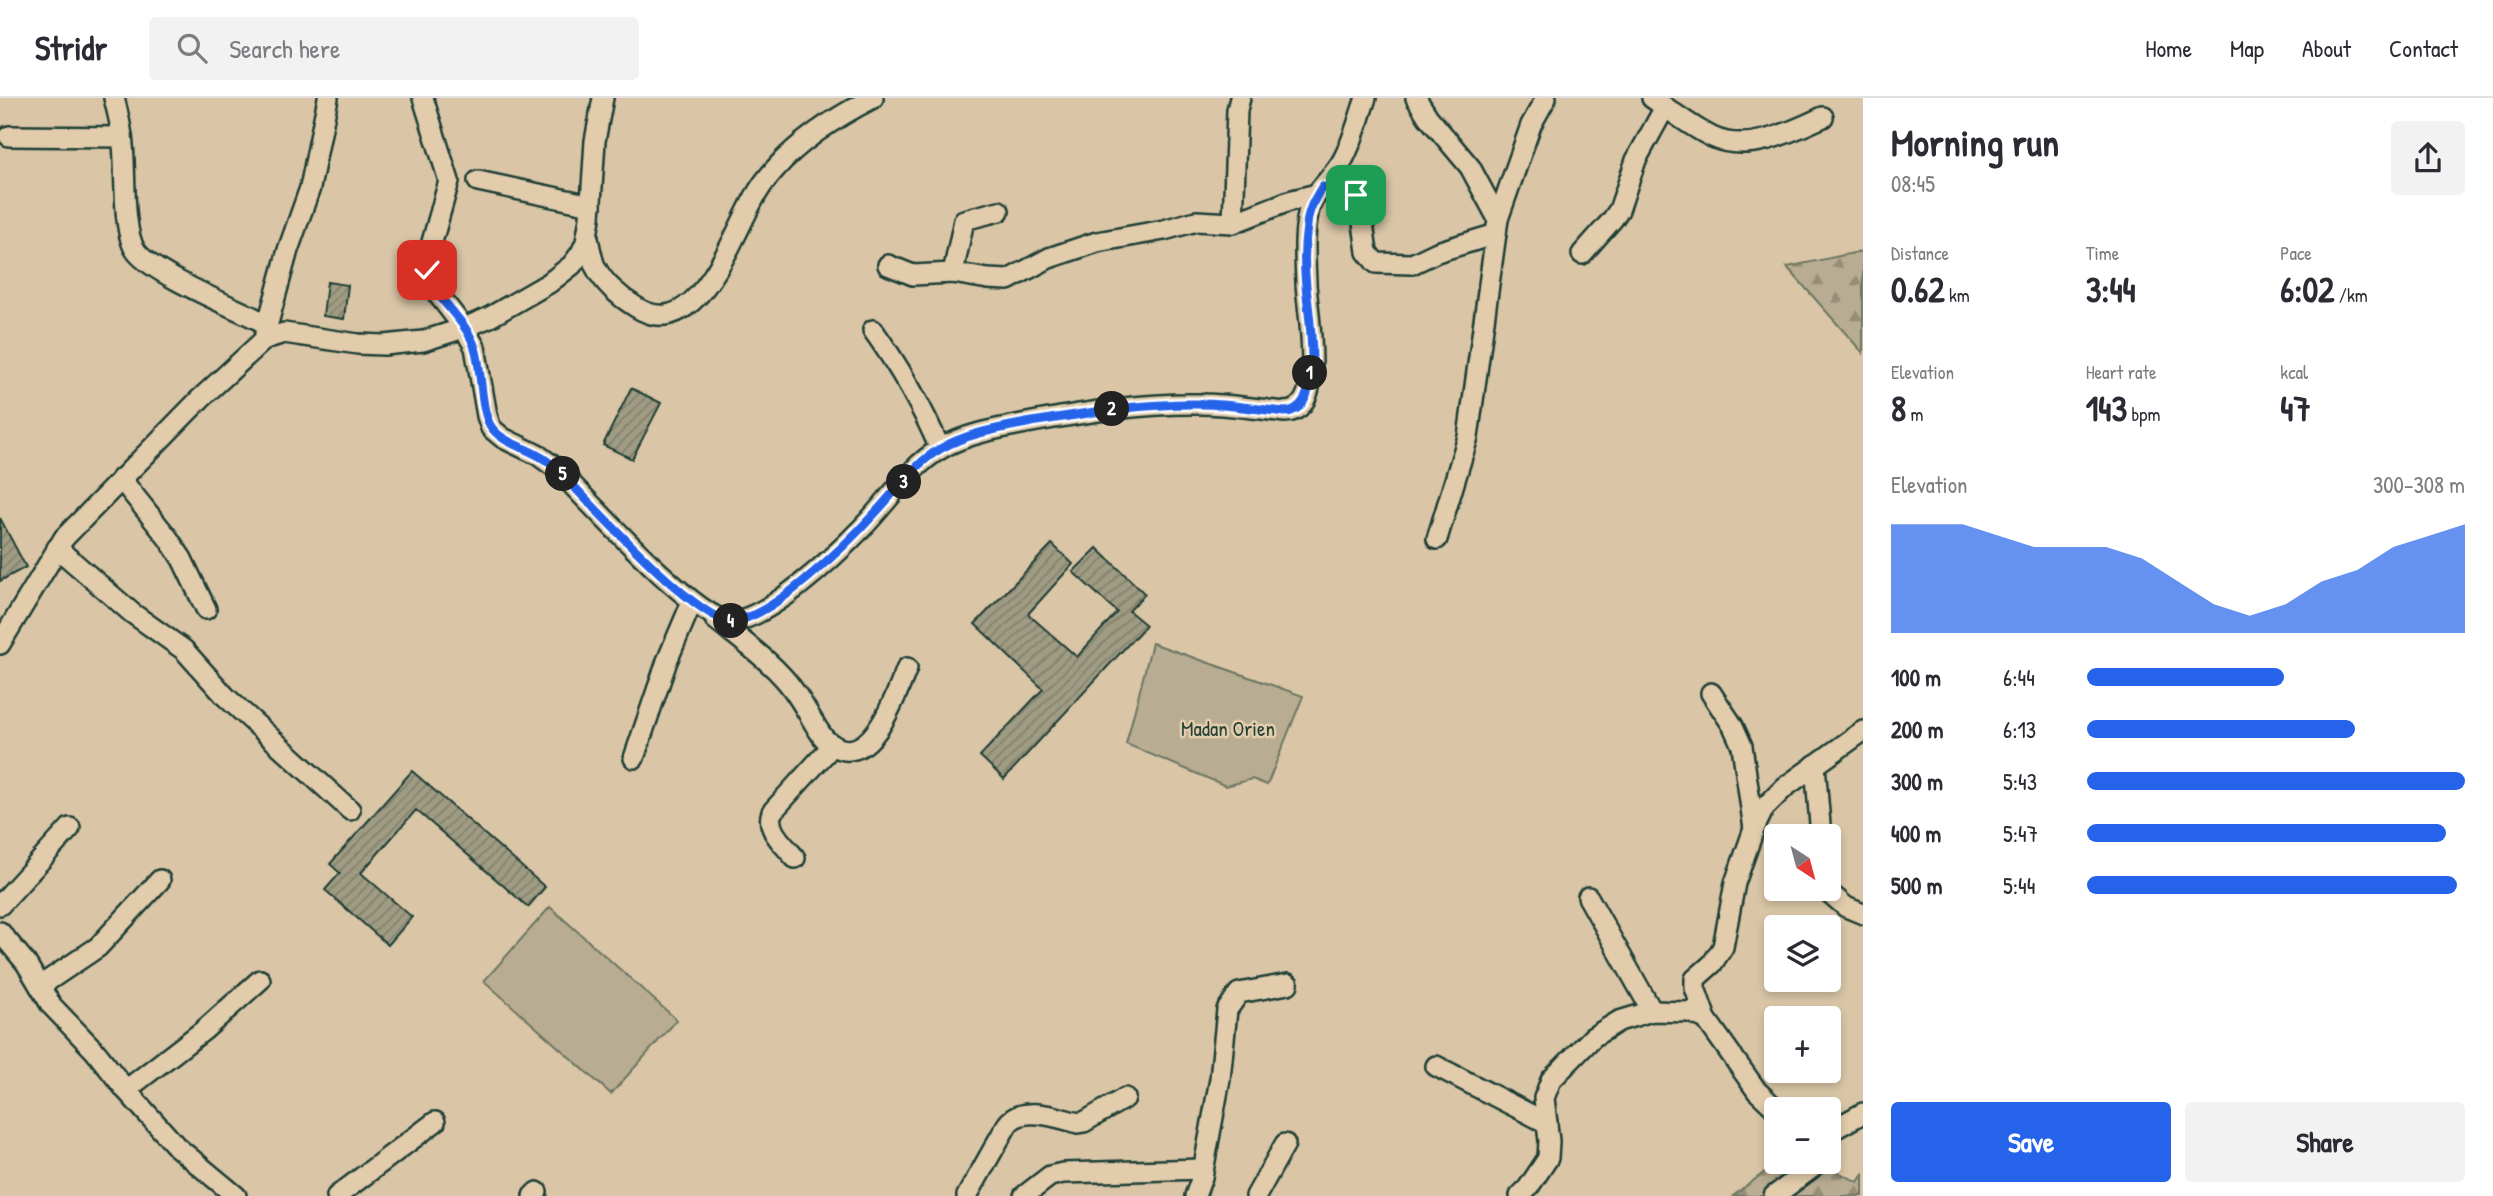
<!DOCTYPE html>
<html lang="en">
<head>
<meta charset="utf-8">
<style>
	:root { --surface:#fff; --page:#f2f2f3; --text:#2b2b33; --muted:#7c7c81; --line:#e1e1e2; --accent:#2563eb }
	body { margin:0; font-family:"Patrick Hand",sans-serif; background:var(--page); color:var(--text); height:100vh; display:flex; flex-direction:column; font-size:26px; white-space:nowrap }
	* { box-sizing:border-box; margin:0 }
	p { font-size:23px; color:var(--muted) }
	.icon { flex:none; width:38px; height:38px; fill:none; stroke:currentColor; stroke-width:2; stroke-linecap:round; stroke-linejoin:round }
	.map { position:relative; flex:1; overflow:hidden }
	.sheet { display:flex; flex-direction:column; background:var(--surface); width:630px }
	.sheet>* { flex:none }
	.needle { width:46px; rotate:144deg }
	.tools { position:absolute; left:1764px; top:726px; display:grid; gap:14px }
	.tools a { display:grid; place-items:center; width:77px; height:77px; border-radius:7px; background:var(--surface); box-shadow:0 4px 10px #0003; font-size:35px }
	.pin { position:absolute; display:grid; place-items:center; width:60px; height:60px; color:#fff; margin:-30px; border-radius:14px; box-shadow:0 4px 10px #0006 }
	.km { position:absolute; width:35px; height:35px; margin:-18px; border-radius:50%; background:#222; color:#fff; font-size:19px; line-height:35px; text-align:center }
	.round { display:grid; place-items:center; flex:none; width:74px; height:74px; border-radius:7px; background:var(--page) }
	.overview { display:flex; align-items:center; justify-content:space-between; height:119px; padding:0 28px }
	h1 { font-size:38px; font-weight:700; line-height:52px }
	.stats { display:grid; grid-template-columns:repeat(3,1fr); gap:10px; height:119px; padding:7px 28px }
	.stats div { display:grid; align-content:center }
	.stats b { font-size:35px; font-weight:700 }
	.stats small { font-size:19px; font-weight:400 }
	.stats p { font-size:19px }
	.chart { height:196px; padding:14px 28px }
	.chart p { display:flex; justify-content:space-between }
	.chart svg { width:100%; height:126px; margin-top:7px; fill:var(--accent); opacity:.7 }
	.action { display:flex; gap:14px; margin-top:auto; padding:14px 28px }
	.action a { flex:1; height:80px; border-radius:7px; background:var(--accent); color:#fff; font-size:28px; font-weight:700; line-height:80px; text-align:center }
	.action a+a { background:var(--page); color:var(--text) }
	ul { padding:0 28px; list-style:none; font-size:23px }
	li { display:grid; grid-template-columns:112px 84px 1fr; align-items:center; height:52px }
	li i { height:18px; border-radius:9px; background:var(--accent) }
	header { display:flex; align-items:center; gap:42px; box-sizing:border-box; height:98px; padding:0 35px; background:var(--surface); border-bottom:2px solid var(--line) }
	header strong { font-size:33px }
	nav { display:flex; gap:38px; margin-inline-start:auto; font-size:24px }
	.search { width:490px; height:63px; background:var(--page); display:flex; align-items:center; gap:18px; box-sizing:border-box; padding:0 24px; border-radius:7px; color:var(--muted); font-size:26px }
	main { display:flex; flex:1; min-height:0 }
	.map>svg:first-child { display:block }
	.forest { fill:url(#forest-firs); stroke:#6c7563; stroke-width:2 }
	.park { fill:#b8ad92; stroke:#6c7563; stroke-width:2 }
	.building { fill:url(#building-hatch); stroke:#1f3d34; stroke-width:2 }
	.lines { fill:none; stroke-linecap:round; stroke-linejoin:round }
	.minor-casing { stroke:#1f3d34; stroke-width:24 }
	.minor { stroke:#e2ccac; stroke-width:19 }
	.route-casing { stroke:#fff; stroke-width:14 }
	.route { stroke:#2563eb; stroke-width:9 }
	.labels { text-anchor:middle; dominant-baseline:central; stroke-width:5; stroke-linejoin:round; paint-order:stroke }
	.park-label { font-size:21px; fill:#274339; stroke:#e2ccac }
</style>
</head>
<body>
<header>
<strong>Stridr</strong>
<div class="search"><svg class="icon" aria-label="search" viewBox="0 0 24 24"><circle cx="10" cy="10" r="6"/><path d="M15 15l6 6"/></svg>Search here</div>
<nav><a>Home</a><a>Map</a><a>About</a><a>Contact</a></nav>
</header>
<main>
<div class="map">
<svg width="1863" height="1098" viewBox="0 0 1863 1098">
	<defs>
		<pattern id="forest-firs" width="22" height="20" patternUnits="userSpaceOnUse" patternTransform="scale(1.75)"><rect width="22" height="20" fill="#b8ad92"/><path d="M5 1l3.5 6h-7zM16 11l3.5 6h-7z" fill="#958e78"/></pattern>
		<pattern id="building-hatch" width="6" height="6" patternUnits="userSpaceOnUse" patternTransform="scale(1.75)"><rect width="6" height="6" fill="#a09c83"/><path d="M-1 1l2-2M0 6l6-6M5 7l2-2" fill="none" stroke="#82806c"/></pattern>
	</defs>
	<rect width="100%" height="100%" fill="#dac6a7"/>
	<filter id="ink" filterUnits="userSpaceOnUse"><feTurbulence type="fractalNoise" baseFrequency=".0143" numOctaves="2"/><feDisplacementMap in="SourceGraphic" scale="14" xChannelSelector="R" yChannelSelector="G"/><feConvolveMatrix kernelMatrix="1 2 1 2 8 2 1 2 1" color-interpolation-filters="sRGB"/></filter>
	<g filter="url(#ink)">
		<g class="forest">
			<path d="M1863 153V255L1787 169Z"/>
			<path d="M1778 1064H1817L1858 1084 1863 1076V1098H1733Z"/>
		</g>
		<g class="park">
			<path d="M1152 545 1303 598 1267 687 1252 681 1226 688 1126 646Z"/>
			<path d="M550 809 677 922 611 996 484 883Z"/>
		</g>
		<g class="building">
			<path d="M327 184 348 187 344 221 323 218Z"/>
			<path d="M631 290 661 305 632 361 603 347Z"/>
			<path d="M0 420 26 469 0 483Z"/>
			<path d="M1052 446 1073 466 1028 516 1077 559 1117 514 1073 474 1097 450 1145 496 1129 513 1146 527 1004 681 980 658 1043 591 975 526Z"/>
			<path d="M412 673 545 789 528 809 416 712 361 775 412 819 388 847 325 792 340 775 330 766Z"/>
		</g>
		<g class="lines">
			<defs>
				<g id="minor">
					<path d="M114 0C118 16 122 31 123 47 126 73 122 134 136 153 152 176 238 211 267 226"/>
					<path d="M423 0 449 83 429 155 427 172 430 186 464 230 475 249 487 318 491 330 503 340 538 357 556 370C587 401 694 521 730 523 766 524 837 456 862 430 887 405 909 369 940 351 967 335 1001 330 1032 324 1087 314 1143 305 1200 306 1228 306 1257 311 1285 314 1329 313 1306 210 1306 183 1305 160 1303 131 1310 108 1316 92 1332 80 1341 65 1353 45 1358 22 1366 0"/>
					<path d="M1416 0 1428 19 1470 69 1498 121"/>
					<path d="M1652 0C1671 13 1691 29 1712 39 1748 56 1790 34 1823 19"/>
					<path d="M9 38 122 39"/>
					<path d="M478 83 591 107"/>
					<path d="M1323 89 1351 95 1360 103 1367 154 1376 165 1412 166 1437 154 1496 136"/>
					<path d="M1233 125 1237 12 1240 0"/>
					<path d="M587 137C590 147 591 159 595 168 603 185 621 200 636 209 697 249 734 133 756 97 761 88 768 79 775 71 801 41 838 18 873 0"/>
					<path d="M1582 156 1612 122 1619 112 1636 62 1665 9"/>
					<path d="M888 167 913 177 953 175 988 181 1008 182 1049 160 1097 144 1164 132 1196 123 1233 125 1289 103 1317 96"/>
					<path d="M953 175 964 122 999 113"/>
					<path d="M873 232C900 270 922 308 940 351"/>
					<path d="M265 236 288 152 310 90 328 0"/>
					<path d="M121 381 168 440 182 461 206 511"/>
					<path d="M1437 441 1468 339 1498 121 1531 27 1546 0"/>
					<path d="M57 450 132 515 184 552 226 599 350 712"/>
					<path d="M715 521C740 541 768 561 788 585 802 602 811 622 823 639 826 643 831 646 836 649 873 668 897 594 907 570"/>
					<path d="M0 546 64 440 201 300 265 241 284 235 358 246 384 247 423 243 464 230 490 219 549 185 572 167 581 155 586 144 590 120 595 43 603 0"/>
					<path d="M1711 595 1733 628 1742 648 1754 731"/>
					<path d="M634 660 667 563 692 504"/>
					<path d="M1815 667 1821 738"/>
					<path d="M795 760C785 747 765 732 772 714L833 647"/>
					<path d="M1825 791 1846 809 1863 816"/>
					<path d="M1588 799 1652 913"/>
					<path d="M0 807 70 730"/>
					<path d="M0 834 26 865 51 907 95 953 126 992 177 1049 236 1098"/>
					<path d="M40 888 98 849 160 782"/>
					<path d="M1706 921 1695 890V881L1712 866 1723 849 1735 785 1754 731 1764 710 1785 689 1863 633"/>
					<path d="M1436 968 1547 1025"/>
					<path d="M126 992 204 932 260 882"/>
					<path d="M1829 1034 1863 1015"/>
					<path d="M337 1098 435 1024"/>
					<path d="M533 1098 537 1094"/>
					<path d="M967 1098 1007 1027C1021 1006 1058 1020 1078 1025L1084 1024 1125 1000"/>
					<path d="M1024 1098 1050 1078 1063 1075 1203 1071"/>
					<path d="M1195 1098 1202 1079 1220 981 1227 912 1239 895 1288 886"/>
					<path d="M1256 1098 1285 1046"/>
					<path d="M1520 1098 1528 1090 1548 1060 1549 1043 1544 1000 1551 982 1593 939 1619 923 1652 913 1689 914 1706 921 1757 993 1777 1012"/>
					<path d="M1774 1098 1820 1064"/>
				</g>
			</defs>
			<use href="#minor" class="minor-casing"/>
			<use href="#minor" class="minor"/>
		</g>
	</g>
	<g class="lines" filter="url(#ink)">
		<defs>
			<path id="route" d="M427 172C434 202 466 220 475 250 482 270 480 315 492 330 502 344 524 349 539 358 545 361 551 366 556 370 587 401 694 521 730 523 769 524 850 443 876 414 896 393 915 365 940 351 967 335 1001 330 1032 324 1087 315 1143 305 1200 306 1228 306 1257 311 1285 314 1327 313 1308 214 1306 188 1304 169 1304 147 1307 128 1308 112 1314 102 1322 89L1356 97"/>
		</defs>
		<use href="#route" class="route-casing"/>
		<use href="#route" class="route"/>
	</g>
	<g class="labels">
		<g class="park-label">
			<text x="1228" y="630">Madan Orien</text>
		</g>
	</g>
</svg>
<div class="tools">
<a><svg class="needle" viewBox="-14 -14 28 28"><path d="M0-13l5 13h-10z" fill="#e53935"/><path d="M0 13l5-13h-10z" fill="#7c7c81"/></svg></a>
<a><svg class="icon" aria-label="layers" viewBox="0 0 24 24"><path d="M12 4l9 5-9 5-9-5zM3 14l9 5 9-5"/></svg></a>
<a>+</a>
<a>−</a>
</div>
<div class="pin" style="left:1356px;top:97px;background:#1e9e55"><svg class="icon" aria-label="arrive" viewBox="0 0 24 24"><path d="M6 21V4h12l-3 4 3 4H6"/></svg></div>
<div class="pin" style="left:427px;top:172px;background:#d93025"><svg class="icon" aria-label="check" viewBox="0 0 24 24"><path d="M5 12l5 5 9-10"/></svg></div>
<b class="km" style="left:1310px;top:275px">1</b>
<b class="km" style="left:1112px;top:311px">2</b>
<b class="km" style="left:904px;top:384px">3</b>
<b class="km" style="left:731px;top:523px">4</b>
<b class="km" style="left:563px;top:376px">5</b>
</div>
<section class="sheet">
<div class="overview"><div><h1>Morning run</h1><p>08:45</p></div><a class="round"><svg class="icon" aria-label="share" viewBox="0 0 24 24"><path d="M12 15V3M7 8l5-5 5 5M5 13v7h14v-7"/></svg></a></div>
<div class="stats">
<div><p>Distance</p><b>0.62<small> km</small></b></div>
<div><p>Time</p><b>3:44</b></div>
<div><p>Pace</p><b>6:02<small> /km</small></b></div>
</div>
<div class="stats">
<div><p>Elevation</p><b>8<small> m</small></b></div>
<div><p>Heart rate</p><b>143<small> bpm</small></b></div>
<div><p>kcal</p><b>47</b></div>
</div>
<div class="chart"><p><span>Elevation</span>300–308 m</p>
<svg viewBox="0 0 160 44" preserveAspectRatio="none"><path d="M0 44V6L10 6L20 6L30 10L40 14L50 14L60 14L70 18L80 26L90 34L100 38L110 34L120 26L130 22L140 14L150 10L160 6V44z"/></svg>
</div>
<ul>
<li><b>100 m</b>6:44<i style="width:52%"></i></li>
<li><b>200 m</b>6:13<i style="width:71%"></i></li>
<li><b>300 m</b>5:43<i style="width:100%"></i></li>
<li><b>400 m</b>5:47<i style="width:95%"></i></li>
<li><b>500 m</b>5:44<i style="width:98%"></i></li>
</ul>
<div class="action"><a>Save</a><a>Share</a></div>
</section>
</main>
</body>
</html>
